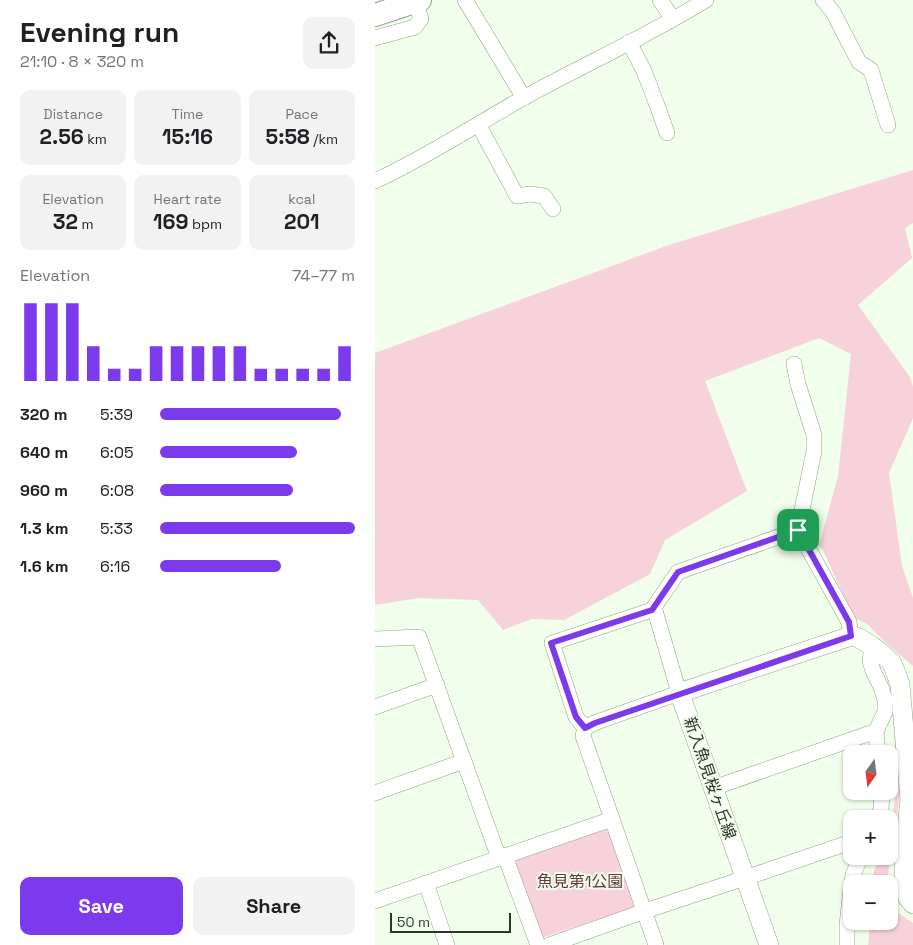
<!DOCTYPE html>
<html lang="en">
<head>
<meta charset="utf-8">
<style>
	:root { --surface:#fff; --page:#f2f2f2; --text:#202124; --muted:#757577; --accent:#7c3aed }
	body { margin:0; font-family:"Space Grotesk","Noto Sans JP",sans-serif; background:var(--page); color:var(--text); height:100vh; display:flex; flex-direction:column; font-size:19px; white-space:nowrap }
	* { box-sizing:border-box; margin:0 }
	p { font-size:16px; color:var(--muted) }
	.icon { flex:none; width:28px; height:28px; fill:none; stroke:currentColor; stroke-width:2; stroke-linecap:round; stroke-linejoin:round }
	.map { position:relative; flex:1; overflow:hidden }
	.sheet { display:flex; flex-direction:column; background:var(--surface); width:375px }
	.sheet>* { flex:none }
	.needle { width:32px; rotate:194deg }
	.buttons { position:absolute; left:468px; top:745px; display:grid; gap:10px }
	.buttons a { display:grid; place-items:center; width:55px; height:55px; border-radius:10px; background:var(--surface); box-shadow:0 1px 4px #0004; font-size:25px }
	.scale { position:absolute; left:15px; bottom:12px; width:121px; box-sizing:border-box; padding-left:5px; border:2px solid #2d3529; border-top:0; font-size:14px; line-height:18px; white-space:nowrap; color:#2d3529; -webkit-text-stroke:4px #f1feeb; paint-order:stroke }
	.pin { position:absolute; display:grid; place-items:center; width:42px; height:42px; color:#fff; margin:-21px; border-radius:10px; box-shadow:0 2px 8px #0006 }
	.round { display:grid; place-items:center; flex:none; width:52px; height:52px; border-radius:10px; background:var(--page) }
	.overview { display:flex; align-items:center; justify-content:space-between; height:85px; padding:0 20px }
	h1 { font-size:28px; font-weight:600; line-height:38px }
	.figures { display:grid; grid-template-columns:repeat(3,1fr); gap:8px; height:85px; padding:5px 20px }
	.figures div { display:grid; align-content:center; border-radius:10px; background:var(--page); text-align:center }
	.figures b { font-size:21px; font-weight:600 }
	.figures small { font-size:14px; font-weight:400 }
	.figures p { font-size:14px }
	.chart { height:140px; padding:10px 20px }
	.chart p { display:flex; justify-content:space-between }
	.chart svg { width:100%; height:90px; margin-top:5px; stroke:var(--accent); stroke-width:6 }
	.cta { display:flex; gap:10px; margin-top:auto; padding:10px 20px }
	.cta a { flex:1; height:58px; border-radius:10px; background:var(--accent); color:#fff; font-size:20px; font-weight:600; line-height:58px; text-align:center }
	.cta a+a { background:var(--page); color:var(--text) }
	ul { padding:0 20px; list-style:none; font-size:16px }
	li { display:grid; grid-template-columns:80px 60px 1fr; align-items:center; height:38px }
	li i { height:12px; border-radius:6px; background:var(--accent) }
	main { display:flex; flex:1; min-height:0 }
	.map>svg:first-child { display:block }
	.green { fill:#f7d2da }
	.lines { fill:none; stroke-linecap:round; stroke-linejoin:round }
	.minor-casing { stroke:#90a386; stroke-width:16 }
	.tertiary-casing { stroke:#90a386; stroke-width:20 }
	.primary-casing { stroke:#90a386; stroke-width:24 }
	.minor { stroke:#fff; stroke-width:15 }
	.tertiary { stroke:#fff; stroke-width:19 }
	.primary { stroke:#fff; stroke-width:22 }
	.route-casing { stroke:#fff; stroke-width:10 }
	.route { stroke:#7c3aed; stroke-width:6 }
	.labels { text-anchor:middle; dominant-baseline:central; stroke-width:4; stroke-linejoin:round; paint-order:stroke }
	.street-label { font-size:16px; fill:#2d3529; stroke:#f1feeb }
	.park-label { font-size:16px; fill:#683342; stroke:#f1feeb }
</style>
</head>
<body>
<main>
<section class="sheet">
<div class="overview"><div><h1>Evening run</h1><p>21:10 · 8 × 320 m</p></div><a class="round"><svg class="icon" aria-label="share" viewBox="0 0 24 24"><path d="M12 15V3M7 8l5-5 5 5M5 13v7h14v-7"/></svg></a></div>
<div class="figures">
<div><p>Distance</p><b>2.56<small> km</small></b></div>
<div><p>Time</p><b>15:16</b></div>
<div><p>Pace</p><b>5:58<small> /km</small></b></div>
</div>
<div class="figures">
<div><p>Elevation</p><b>32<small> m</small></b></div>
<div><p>Heart rate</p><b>169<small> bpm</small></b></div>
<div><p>kcal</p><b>201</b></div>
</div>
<div class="chart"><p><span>Elevation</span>74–77 m</p>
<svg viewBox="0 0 160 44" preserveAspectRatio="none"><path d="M5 44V6M15 44V6M25 44V6M35 44V27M45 44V38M55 44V38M65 44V27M75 44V27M85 44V27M95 44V27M105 44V27M115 44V38M125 44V38M135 44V38M145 44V38M155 44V27"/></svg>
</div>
<ul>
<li><b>320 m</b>5:39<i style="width:93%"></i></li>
<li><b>640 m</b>6:05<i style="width:70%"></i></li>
<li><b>960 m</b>6:08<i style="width:68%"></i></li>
<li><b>1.3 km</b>5:33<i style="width:100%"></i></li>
<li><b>1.6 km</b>6:16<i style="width:62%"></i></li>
</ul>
<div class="cta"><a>Save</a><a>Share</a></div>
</section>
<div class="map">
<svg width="538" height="945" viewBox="0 0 538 945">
	<rect width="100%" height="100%" fill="#f1feeb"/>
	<g class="green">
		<path d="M538 170V223L530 228 537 258 483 305 535 377 538 387V418L514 473 527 566 538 598V666L510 642 492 624 478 617 448 550 444 546 463 476 476 354 444 338 330 381 372 491 290 540 275 574 189 620 157 619 128 630 103 600 44 598 0 605V353L294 245Z"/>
		<path d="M519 720 528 727 525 793 513 875 519 910 538 923V945H493L495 921H514V884H498L499 871 506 856H514V839L516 835 521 789Z"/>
		<path d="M229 828 235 834 261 904 258 908 169 937 162 931 140 867 142 859Z"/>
	</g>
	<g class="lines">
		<defs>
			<g id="minor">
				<path d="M90 0 149 98"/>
				<path d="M285 0 298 19"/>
				<path d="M448 0 458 12 484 62 496 70 513 125"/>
				<path d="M0 38 40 27 46 19 40 2 39 0"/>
				<path d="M254 42 269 71 282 105 292 133"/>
				<path d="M103 124 142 196 155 194 169 196 178 209"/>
				<path d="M0 181C52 157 100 125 150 97 210 64 273 36 331 0"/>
				<path d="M419 364 423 384 439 435V451L423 530 474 622 476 636"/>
				<path d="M279 607 304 693 219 723 210 728 208 736 281 945"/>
				<path d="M0 639 44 637 124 858"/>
				<path d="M497 646 495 661 498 671 506 687 510 700V712L501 731 503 754"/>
				<path d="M0 707 62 685"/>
				<path d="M210 728 201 717 177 643 277 610 303 572 423 530"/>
				<path d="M338 788 501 731"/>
				<path d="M0 793 89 761"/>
				<path d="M502 819 506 810 507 791"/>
				<path d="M130 856 163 945"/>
				<path d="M51 883 72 945"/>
				<path d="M477 884 478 875 486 856"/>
				<path d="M0 901 237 819"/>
				<path d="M174 945 270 911 370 878 476 842"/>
				<path d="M472 945V925L476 889"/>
			</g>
			<path id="tertiary" d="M394 945 310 708 304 693 476 636 482 637 497 646 505 652 517 663 525 684 535 798 529 861V887L533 898 538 904"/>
			<path id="primary" d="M0 15 45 0"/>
		</defs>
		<use href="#minor" class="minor-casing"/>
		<use href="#tertiary" class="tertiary-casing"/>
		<use href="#primary" class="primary-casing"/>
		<use href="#minor" class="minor"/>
		<use href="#tertiary" class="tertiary"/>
		<use href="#primary" class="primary"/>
	</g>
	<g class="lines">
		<defs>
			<path id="route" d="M423 530 474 622 476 636 220 723 210 728 201 717 176 643 277 610 303 572Z"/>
		</defs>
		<use href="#route" class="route-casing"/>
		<use href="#route" class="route"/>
	</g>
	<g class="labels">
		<g class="street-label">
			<text transform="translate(335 778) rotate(71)">新入魚見桜ヶ丘線</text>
		</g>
		<g class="park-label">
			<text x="205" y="881">魚見第1公園</text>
		</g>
	</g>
</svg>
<div class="buttons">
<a><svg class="needle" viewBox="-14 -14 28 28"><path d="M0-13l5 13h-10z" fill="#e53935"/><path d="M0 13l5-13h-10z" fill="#757577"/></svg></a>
<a>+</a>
<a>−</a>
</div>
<div class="scale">50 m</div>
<div class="pin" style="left:423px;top:530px;background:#1e9e55"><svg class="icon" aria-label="arrive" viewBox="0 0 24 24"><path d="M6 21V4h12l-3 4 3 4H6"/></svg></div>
</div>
</main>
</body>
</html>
